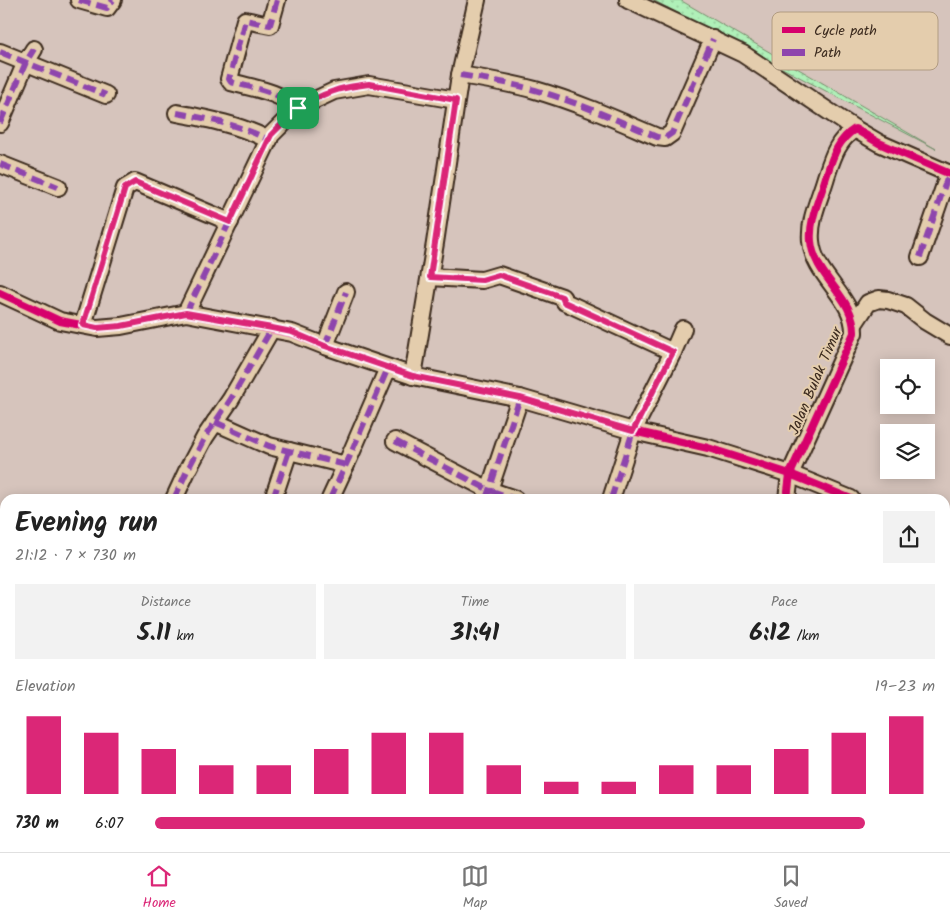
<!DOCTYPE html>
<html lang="en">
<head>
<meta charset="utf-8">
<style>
	:root { --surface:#fff; --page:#f2f2f2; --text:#222; --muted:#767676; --line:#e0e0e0; --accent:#db2777 }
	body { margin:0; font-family:Kalam,sans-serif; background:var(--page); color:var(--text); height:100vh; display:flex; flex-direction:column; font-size:19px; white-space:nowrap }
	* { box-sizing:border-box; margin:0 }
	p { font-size:16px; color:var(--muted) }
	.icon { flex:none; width:28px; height:28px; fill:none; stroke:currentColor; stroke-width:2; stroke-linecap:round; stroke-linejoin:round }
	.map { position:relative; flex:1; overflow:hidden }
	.drawer { position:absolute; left:0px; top:494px; width:950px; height:359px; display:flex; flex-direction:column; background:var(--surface); border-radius:15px 15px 0 0; box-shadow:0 2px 12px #0003 }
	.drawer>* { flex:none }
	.tools { position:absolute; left:880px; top:359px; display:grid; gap:10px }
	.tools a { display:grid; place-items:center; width:55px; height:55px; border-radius:0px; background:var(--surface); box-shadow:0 2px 12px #0003; font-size:25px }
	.pin { position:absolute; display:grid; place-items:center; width:42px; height:42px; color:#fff; margin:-21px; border-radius:10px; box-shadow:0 2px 8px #0006 }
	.round { display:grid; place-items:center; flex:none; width:52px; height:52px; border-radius:0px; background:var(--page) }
	.overview { display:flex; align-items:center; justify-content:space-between; height:85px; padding:0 15px }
	h1 { font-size:28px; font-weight:600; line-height:38px }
	.figures { display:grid; grid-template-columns:repeat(3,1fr); gap:8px; height:85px; padding:5px 15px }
	.figures div { display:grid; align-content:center; border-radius:0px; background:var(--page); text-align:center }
	.figures b { font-size:25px; font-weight:600 }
	.figures small { font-size:14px; font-weight:400 }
	.figures p { font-size:14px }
	.chart { height:140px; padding:10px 15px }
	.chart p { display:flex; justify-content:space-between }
	.chart svg { width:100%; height:90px; margin-top:5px; stroke:var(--accent); stroke-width:6 }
	ul { padding:0 15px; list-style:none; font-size:16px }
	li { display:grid; grid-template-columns:80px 60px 1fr; align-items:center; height:38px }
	li i { height:12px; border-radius:6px; background:var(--accent) }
	.tab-bar { display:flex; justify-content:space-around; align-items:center; height:70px; border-top:1px solid var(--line); background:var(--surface); font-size:14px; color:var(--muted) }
	.tab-bar a { display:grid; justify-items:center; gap:2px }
	.tab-bar .on { color:var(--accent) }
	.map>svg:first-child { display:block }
	.grass { fill:url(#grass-dots); stroke:#758d6b }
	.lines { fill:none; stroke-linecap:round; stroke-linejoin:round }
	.street-casing { stroke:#3b2a1e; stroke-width:20 }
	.street { stroke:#e4cdad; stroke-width:16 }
	.quiet { stroke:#8e44ad; stroke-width:6; stroke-dasharray:12 6; stroke-linecap:butt }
	.cycleway-casing { stroke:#e4cdad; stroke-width:11 }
	.cycleway { stroke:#d6006c; stroke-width:8 }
	.route-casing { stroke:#fff; stroke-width:10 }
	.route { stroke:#db2777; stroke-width:6 }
	.labels { text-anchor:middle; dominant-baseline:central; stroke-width:4; stroke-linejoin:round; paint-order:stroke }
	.street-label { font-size:15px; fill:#3b2a1e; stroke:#e4cdad }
	.key { fill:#e4cdad; stroke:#b19c82; stroke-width:1 }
	.key-label { font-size:14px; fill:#3b2a1e }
</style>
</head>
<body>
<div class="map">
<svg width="950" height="852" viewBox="0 0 950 852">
	<defs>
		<pattern id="grass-dots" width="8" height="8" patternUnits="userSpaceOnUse" patternTransform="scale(1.25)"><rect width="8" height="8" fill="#aff0b8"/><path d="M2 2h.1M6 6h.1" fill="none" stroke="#97ce9e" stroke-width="1.8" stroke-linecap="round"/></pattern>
	</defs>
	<rect width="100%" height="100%" fill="#d6c4bc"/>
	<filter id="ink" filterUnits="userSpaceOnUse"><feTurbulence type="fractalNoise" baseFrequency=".02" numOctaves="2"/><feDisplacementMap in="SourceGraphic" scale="10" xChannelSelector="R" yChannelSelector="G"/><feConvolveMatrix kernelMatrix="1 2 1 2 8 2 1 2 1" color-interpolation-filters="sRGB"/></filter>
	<g filter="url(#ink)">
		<path class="grass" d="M653 0H680L936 149Z"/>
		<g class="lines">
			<defs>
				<g id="street">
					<path d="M79 0 107 8 113 0"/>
					<path d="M277 0 270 25 245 20 229 79 231 82C256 89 277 91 298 108"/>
					<path d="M628 0 743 54 855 129"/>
					<path d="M0 52 106 95"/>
					<path d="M460 75C485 79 510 83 535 90 577 102 617 120 657 137L665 138 672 133 713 39"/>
					<path d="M177 113C209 119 240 125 269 140"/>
					<path d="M0 123 26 62 34 49"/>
					<path d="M0 164 58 187"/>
					<path d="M920 257 949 173"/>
					<path d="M430 277 482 280 499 275 562 297 565 302 673 352"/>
					<path d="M0 293 60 321 97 328 121 326 186 313 292 333 325 346 413 376 520 398 633 431 708 448 790 474 851 499"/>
					<path d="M186 313 271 135 298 108 334 91 369 85 456 100"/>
					<path d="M854 324 868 303 879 299 888 300 906 306 925 321 950 336"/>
					<path d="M83 325 125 188 135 182 230 222"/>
					<path d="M325 346 346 292"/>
					<path d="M413 376 435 243 460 75 477 0"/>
					<path d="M215 422 269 446 346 465"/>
					<path d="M395 441 489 490 515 499"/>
					<path d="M174 499 187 471 205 437 231 399 272 328"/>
					<path d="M273 499 289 451"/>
					<path d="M330 499 349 458 388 368"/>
					<path d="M486 499 520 398"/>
					<path d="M611 499 633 431 673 352 683 329"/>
					<path d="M787 499 790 474 854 333C855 297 814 277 811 241 809 219 820 198 826 177 832 159 837 140 855 129L879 143 950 174"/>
					<path d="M945 536 950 537"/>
					<path d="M0 593 5 594"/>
					<path d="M945 653 950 640"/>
					<path d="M945 705 950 707"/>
					<path d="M0 747H5"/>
					<path d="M945 759 950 761"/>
					<path d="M310 848 330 852"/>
					<path d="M501 848V852"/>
					<path d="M358 852 359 848"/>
					<path d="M693 852 694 848"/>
					<path d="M904 852 905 848"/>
				</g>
			</defs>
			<use href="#street" class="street-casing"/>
			<use href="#street" class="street"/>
			<g class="quiet">
				<path d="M79 0 107 8 113 0"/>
				<path d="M277 0 270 25 245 20 229 79 231 82C256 89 277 91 298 108"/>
				<path d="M0 52 106 95"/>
				<path d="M460 75C485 79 510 83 535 90 577 102 617 120 657 137L665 138 672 133 713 39"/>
				<path d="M177 113C209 119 240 125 269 140"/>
				<path d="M0 123 26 62 34 49"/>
				<path d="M0 164 58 187"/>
				<path d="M920 257 949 173"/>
				<path d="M430 277 482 280 499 275 562 297 565 302 673 352"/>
				<path d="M186 313 271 135 298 108 334 91 369 85 456 100"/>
				<path d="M83 325 125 188 135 182 230 222"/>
				<path d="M325 346 346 292"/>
				<path d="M215 422 269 446 346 465"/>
				<path d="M395 441 489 490 515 499"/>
				<path d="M174 499 187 471 205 437 231 399 272 328"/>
				<path d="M273 499 289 451"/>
				<path d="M330 499 349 458 388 368"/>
				<path d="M486 499 520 398"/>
				<path d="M611 499 633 431"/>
				<path d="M945 536 950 537"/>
				<path d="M0 593 5 594"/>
				<path d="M945 653 950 640"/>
				<path d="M945 705 950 707"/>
				<path d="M0 747H5"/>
				<path d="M945 759 950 761"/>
				<path d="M310 848 330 852"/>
				<path d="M501 848V852"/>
				<path d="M358 852 359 848"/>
			</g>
			<defs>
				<g id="cycleway">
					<path d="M0 293 60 321 97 328 121 326 186 313 292 333 325 346 413 376 520 398 633 431 708 448 790 474 851 499"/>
					<path d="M787 499 790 474 854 333C855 297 814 277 811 241 809 219 820 198 826 177 832 159 837 140 855 129L879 143 950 174"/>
				</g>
			</defs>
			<use href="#cycleway" class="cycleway-casing"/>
			<use href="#cycleway" class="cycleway"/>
		</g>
	</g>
	<g class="lines" filter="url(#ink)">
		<defs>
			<path id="route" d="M369 84 456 100 430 277 482 280 499 275 562 297 564 302 673 352 633 431 520 398 413 376 325 346 292 332 272 328 186 313 121 326 97 328 83 325 125 188 135 182 230 222 271 135C289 116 308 99 334 91 345 87 357 86 369 84Z"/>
		</defs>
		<use href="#route" class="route-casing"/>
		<use href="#route" class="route"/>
	</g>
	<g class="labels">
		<g class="street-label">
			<text transform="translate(816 381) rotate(-67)">Jalan Bulak Timur</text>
		</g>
	</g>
	<rect x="772" y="12" width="166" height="58" rx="8" class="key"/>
	<rect x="782" y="27" width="23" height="6" fill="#d6006c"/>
	<rect x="782" y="49" width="23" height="7" fill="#8e44ad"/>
	<g class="key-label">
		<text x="814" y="35">Cycle path</text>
		<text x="814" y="57">Path</text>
	</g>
</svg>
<div class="tools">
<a><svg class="icon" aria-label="locate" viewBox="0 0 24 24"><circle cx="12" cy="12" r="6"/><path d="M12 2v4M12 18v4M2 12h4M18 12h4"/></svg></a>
<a><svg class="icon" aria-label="layers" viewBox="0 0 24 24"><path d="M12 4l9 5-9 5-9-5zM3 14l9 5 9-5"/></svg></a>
</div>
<div class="pin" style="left:298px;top:108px;background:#1e9e55"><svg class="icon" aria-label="arrive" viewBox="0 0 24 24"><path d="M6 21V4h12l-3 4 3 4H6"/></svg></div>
<section class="drawer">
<div class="overview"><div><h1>Evening run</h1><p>21:12 · 7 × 730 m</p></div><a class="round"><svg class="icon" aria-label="share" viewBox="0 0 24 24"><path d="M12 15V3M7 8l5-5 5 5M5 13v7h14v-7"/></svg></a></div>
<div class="figures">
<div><p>Distance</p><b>5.11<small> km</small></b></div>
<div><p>Time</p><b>31:41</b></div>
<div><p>Pace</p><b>6:12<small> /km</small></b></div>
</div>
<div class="chart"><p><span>Elevation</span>19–23 m</p>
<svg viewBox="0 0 160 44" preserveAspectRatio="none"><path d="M5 44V6M15 44V14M25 44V22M35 44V30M45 44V30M55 44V22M65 44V14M75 44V14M85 44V30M95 44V38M105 44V38M115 44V30M125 44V30M135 44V22M145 44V14M155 44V6"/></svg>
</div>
<ul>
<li><b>730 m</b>6:07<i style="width:91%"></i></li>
</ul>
</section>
</div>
<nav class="tab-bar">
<a class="on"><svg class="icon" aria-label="home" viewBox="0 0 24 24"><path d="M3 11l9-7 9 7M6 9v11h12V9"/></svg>Home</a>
<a><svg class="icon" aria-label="map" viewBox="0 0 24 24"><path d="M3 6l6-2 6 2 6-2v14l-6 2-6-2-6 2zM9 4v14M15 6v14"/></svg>Map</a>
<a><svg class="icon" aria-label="saved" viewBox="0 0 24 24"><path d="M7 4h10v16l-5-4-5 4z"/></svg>Saved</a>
</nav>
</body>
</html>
